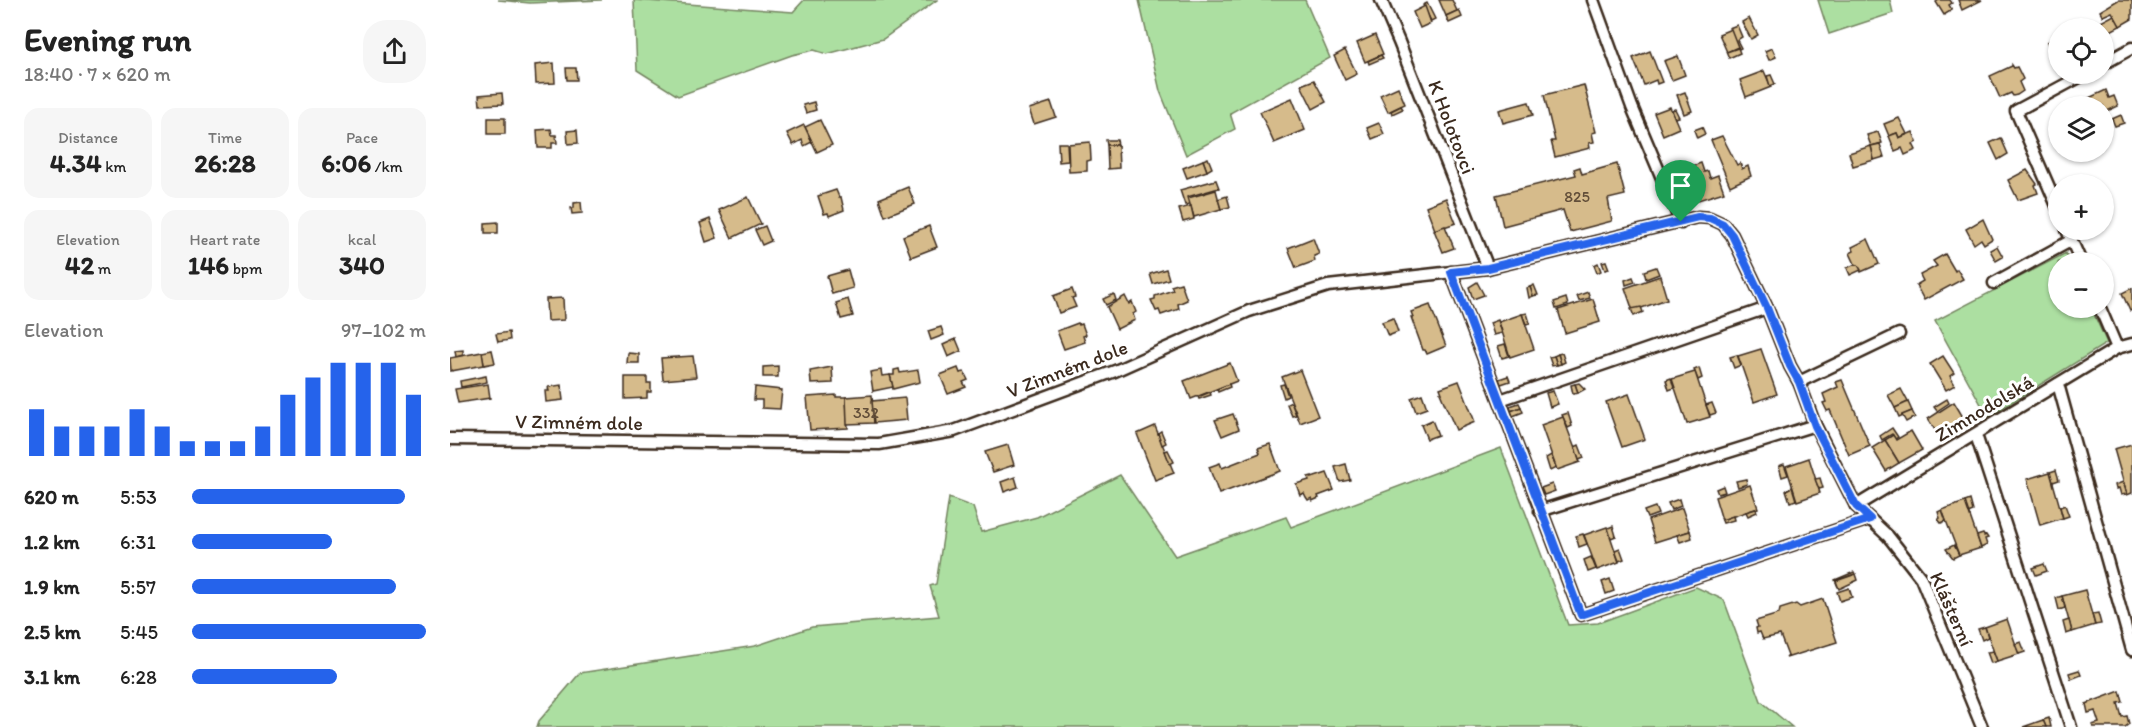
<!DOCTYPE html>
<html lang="en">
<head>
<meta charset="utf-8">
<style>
	:root { --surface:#fff; --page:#f6f6f6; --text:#222; --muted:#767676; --accent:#2563eb }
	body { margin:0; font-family:Itim,sans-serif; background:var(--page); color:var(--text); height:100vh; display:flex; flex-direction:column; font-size:22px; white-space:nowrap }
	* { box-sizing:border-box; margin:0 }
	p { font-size:20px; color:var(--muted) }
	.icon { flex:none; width:33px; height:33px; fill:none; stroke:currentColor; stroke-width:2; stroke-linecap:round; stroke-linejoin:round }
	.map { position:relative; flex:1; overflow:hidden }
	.side { display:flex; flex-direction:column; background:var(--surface); width:450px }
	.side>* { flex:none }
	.fabs { position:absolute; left:1598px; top:18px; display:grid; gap:12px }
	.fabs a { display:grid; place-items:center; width:66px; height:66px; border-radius:50%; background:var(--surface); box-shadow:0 2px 4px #0004; font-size:30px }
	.pin { position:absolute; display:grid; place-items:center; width:51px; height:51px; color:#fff; margin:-62px -26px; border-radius:50% 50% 50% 0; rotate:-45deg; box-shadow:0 0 6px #0007 }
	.pin .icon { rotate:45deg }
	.round { display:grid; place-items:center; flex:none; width:63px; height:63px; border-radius:24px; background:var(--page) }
	.headline { display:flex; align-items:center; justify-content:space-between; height:102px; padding:0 24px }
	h1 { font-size:33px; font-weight:700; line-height:45px }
	.metrics { display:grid; grid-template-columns:repeat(3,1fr); gap:9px; height:102px; padding:6px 24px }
	.metrics div { display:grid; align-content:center; border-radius:15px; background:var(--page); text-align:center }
	.metrics b { font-size:26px; font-weight:700 }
	.metrics small { font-size:16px; font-weight:400 }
	.metrics p { font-size:16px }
	.chart { height:168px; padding:12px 24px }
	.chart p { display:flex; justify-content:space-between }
	.chart svg { width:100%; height:108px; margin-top:6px; stroke:var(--accent); stroke-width:6 }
	ul { padding:0 24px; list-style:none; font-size:20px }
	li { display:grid; grid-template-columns:96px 72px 1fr; align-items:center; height:45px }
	li i { height:15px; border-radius:8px; background:var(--accent) }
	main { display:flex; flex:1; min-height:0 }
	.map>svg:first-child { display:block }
	.green { fill:#acdfa1; stroke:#748460; stroke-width:1.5 }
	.building { fill:#d6bb8b; stroke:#3b2a1e; stroke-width:1.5 }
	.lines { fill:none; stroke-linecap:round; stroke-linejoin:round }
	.street-casing { stroke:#3b2a1e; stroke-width:15 }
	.street { stroke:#fff; stroke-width:10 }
	.route-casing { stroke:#fff; stroke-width:12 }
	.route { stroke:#2563eb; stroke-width:8 }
	.labels { text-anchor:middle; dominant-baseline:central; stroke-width:6; stroke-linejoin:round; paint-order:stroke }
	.number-label { font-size:16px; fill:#624e39 }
	.street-label { font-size:20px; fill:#3b2a1e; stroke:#fff }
</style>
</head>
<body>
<main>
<section class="side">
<div class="headline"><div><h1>Evening run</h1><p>18:40 · 7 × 620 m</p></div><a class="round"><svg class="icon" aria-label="share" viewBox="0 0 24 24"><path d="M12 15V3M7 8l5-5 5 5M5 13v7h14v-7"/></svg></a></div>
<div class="metrics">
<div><p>Distance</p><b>4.34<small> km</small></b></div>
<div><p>Time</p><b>26:28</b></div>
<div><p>Pace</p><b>6:06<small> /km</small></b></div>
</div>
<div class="metrics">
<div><p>Elevation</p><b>42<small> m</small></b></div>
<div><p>Heart rate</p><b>146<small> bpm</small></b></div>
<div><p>kcal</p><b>340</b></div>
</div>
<div class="chart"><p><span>Elevation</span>97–102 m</p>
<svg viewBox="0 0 160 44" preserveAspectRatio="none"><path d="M5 44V25M15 44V32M25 44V32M35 44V32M45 44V25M55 44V32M65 44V38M75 44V38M85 44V38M95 44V32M105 44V19M115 44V12M125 44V6M135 44V6M145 44V6M155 44V19"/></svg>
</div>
<ul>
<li><b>620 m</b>5:53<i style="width:91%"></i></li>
<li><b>1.2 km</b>6:31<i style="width:60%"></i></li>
<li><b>1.9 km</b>5:57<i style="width:87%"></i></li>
<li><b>2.5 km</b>5:45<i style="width:100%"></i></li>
<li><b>3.1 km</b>6:28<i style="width:62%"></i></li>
</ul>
</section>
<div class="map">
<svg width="1682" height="727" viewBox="0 0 1682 727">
	<rect width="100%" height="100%" fill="#fff"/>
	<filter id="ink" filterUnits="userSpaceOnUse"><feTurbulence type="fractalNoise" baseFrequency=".0167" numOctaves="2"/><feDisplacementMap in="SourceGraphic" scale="12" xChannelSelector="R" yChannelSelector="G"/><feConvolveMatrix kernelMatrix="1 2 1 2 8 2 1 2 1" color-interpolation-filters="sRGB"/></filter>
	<g filter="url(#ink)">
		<g class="green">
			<path d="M48 0H152L80 3Z"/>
			<path d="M184 0 343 12 354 0H487L433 39 377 54 364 50 342 55 228 96 187 70Z"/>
			<path d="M689 0H855L880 58 780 113 785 129 736 155 710 91Z"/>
			<path d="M1368 0H1440L1443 13 1379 34Z"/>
			<path d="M1616 253 1620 262H1608V308H1641L1657 343 1538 417 1485 321Z"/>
			<path d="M1051 448 1118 625 1148 623 1246 587 1274 600 1311 701 1342 727H87L89 721 130 673 305 646 362 627 489 616 480 586 486 584 499 498 523 507 531 532 587 517 670 475 725 556 836 517 841 527Z"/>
		</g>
		<g class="building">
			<path d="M989 0H1002L1007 11 996 16Z"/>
			<path d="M1489 0H1500L1502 3 1499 5 1502 10 1494 15 1486 2Z"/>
			<path d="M1508 0H1532L1512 10Z"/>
			<path d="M1668 0H1681L1682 2V19L1670 26 1662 12 1653 16 1650 11Z"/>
			<path d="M977 3 985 19 981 21 973 5Z"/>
			<path d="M975 6 981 23 970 28 963 12Z"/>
			<path d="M1009 10 1012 17 999 23 996 16Z"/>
			<path d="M1664 15 1670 26 1653 35V28H1649L1647 24Z"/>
			<path d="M1299 18 1308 35 1301 39 1292 22Z"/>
			<path d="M1287 25 1292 37 1287 40 1291 48 1289 49 1279 28Z"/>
			<path d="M1281 29 1288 47 1277 52 1269 34Z"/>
			<path d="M925 35 933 54 915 62 907 43Z"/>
			<path d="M1608 37V59L1606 60 1597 42Z"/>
			<path d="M1288 48 1290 53 1279 58 1276 51 1277 52Z"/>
			<path d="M1322 48 1326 57 1319 60 1315 51Z"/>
			<path d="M895 50 907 74 895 80 884 56Z"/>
			<path d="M1200 51 1212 82 1207 84 1206 80 1194 85 1183 58Z"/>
			<path d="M931 55 933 58 919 64 918 61Z"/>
			<path d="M1228 56 1235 75 1222 80 1214 61Z"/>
			<path d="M104 63 105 83 86 84 85 65Z"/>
			<path d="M1562 65 1564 68 1567 67 1573 79 1569 82 1573 91 1567 95 1563 96 1561 93 1550 98 1540 76 1562 66Z"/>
			<path d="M116 68H126L127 80H117Z"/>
			<path d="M1314 71 1321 87 1296 97 1290 80Z"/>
			<path d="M1321 75 1325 84 1320 86 1317 76Z"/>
			<path d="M864 80 876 102 863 109 851 85Z"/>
			<path d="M1134 85 1146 132 1142 133 1144 142 1139 143 1140 148 1105 157 1101 141H1105L1094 95Z"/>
			<path d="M948 87 955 104 938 112 930 95Z"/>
			<path d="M1656 90 1659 98 1664 96 1668 106 1653 113V106H1642L1639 98Z"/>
			<path d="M1235 92 1242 111 1234 114 1227 95Z"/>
			<path d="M52 93 53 104 30 105 29 95Z"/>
			<path d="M842 98 855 130 824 143 810 112Z"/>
			<path d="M364 102 366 110 356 113 353 105Z"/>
			<path d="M601 102 606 117 584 124 579 109Z"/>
			<path d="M1079 102 1083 115 1053 123 1049 110Z"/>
			<path d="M951 106 953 109 942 114 941 111Z"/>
			<path d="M1220 107 1229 128 1213 135 1204 113Z"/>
			<path d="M1225 109 1229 117 1225 118 1222 110Z"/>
			<path d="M1671 115 1674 123 1665 126 1662 119Z"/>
			<rect x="38" y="118" width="17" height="16"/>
			<path d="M1449 118 1457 134 1449 138 1447 133 1439 136 1434 124Z"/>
			<path d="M370 120 382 145 367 152 355 127Z"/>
			<path d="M929 123 934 134 922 139 917 128Z"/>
			<path d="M354 125 362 142 354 146 352 140 343 145 337 133Z"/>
			<path d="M1252 127 1255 134 1247 138 1244 130Z"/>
			<path d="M101 129 102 135H106L107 143H102V148H88L87 130Z"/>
			<path d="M127 130 128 143 118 144 117 131Z"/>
			<path d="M1428 132 1432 143 1421 146 1417 135Z"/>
			<path d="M1463 132 1467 142 1463 144 1466 150 1455 155 1452 148 1445 151 1439 136 1447 133 1449 138Z"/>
			<path d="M1272 136 1287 165 1290 163 1292 169 1298 166 1301 176 1280 186 1261 140Z"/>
			<path d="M1551 138 1558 154 1548 160 1540 143Z"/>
			<path d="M656 140H667L668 145H657Z"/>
			<path d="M640 142 641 160 637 161V171L619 172 618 144Z"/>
			<path d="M608 143H617L618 161 609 162Z"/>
			<path d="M1430 144 1434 157 1424 160 1421 146Z"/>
			<path d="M657 145H668L669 168 658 169Z"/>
			<path d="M1421 146 1424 160 1403 166 1399 153Z"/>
			<path d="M758 158 762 168 757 171 753 160Z"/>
			<path d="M753 160 757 171 737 178 733 168Z"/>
			<path d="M1251 163 1254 172 1258 171 1260 178 1268 175 1274 192 1245 201 1239 199 1228 171Z"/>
			<path d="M1167 164 1175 195 1158 199 1162 221 1120 232 1113 210 1053 226 1046 195 1126 175 1124 169 1130 167 1132 174Z"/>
			<path d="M1577 170 1587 184 1585 185 1588 193 1568 200 1558 180Z"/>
			<path d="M766 180 769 188 737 197 739 204 735 205 730 190Z"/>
			<path d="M458 187 465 204 435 216 429 199Z"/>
			<path d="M386 190 389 197H391L394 210 379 216 378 213 374 214 368 196Z"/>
			<path d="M766 190 771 209 744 217 738 198Z"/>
			<path d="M777 196 780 207 771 209 768 199Z"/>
			<path d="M298 197 311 224 282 238 269 210Z"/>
			<path d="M996 198 1006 223 985 230 976 206Z"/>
			<path d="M131 202 132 213 122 214 121 208H124V203Z"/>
			<path d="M741 206 744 219 733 222 729 209Z"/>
			<path d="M260 219 267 238 256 242 250 223Z"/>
			<path d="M1533 219 1542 239 1534 244 1531 239 1524 244 1516 229Z"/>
			<path d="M48 222V233H35V223Z"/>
			<path d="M315 226 321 241 312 245 305 230Z"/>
			<path d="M479 226 487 247 461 257 453 236Z"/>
			<path d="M995 226 1004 248 993 252 984 230Z"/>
			<path d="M863 238 869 254 864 256 865 261 846 268 838 248Z"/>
			<path d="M1418 239 1429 264 1411 272 1408 265 1406 266 1400 253 1404 251 1402 247Z"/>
			<path d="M1547 246 1553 257 1546 261 1540 250Z"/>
			<path d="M1495 254 1505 271 1507 269 1513 279 1474 300 1466 285 1473 281 1470 275 1487 266 1483 261Z"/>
			<path d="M1156 261 1159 269 1155 270 1152 262Z"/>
			<path d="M1148 263 1151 271 1147 273 1144 265Z"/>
			<path d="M1405 264 1408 265 1411 270 1400 275 1397 268Z"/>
			<path d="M1206 267 1209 274 1196 279 1194 271Z"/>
			<path d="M716 269 719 279 703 284 700 274Z"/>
			<path d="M398 270 403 288 382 294 377 276Z"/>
			<path d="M1210 276 1217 299 1183 311 1175 288Z"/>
			<path d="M1183 277 1185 282 1176 285 1175 280Z"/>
			<path d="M1027 282 1034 295 1023 299 1019 287Z"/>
			<path d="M731 283 737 300 728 304 729 309 711 315 709 310 706 311 701 300 705 299V296L723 290 721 286Z"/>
			<path d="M1084 285 1088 295 1083 296 1080 287Z"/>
			<path d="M1080 287 1083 296 1079 298 1077 288Z"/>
			<path d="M1682 288V310L1680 311 1672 293Z"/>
			<path d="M622 289 625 297 622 298 626 307 609 313 603 296Z"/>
			<path d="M1138 292 1140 298 1129 301 1127 296Z"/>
			<path d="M664 294 666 300 656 305 653 299Z"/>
			<path d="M675 296 679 304 682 302 686 312 683 314 685 320 667 329 657 307Z"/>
			<path d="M113 298 114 320 97 321 96 299Z"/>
			<path d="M1116 298 1118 305 1106 309 1104 302Z"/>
			<path d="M398 299 403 316 391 319 386 303Z"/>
			<path d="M1143 299 1150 322 1115 333 1108 310Z"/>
			<path d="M980 305 996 346 977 354 975 350H973L961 317H963L961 312Z"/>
			<path d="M1191 307 1193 312 1184 316 1181 309Z"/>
			<path d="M1077 313 1080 323 1076 324 1072 314Z"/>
			<path d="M1072 314 1084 349 1060 357 1049 322Z"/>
			<path d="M943 318 948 332 938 336 932 322Z"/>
			<path d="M1048 320 1052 333 1044 335 1040 323Z"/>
			<path d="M628 323 629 325 632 324 636 335 633 336 635 342 614 349 607 331Z"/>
			<path d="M491 327 494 335 481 340 478 331Z"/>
			<path d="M59 332 60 340 48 342 46 334Z"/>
			<path d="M506 339 511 351 498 357 493 345Z"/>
			<path d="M1055 344 1059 356 1052 358 1048 346Z"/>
			<path d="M1311 349 1327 394 1304 402 1288 356Z"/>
			<path d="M13 350V355L6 357 5 351Z"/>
			<path d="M42 350 45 363 34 365 32 352Z"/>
			<path d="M32 352 34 365 1 371 0 358Z"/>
			<path d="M178 353 189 354V363H177Z"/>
			<path d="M1112 353 1115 362 1111 364 1108 354Z"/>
			<path d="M1108 354 1111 364 1107 365 1104 356Z"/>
			<path d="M1287 355 1291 365 1284 368 1280 357Z"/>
			<path d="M243 356 246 377 213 380 211 358Z"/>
			<path d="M1104 356 1107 365 1102 366 1099 357Z"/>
			<path d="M1493 356 1504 373 1500 376 1505 385 1496 390 1480 364Z"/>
			<path d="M780 363 787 381 741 399 734 381Z"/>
			<path d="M328 366V377H313V367Z"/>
			<path d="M382 367 383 383 361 384 360 371Z"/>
			<path d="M508 368 510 373 514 372 518 380 513 382 516 387 498 394 490 375Z"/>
			<path d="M1249 368 1252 378 1248 380 1244 370Z"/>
			<path d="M449 369 450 373 468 370 470 382 443 389 440 375H444V370Z"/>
			<path d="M431 370 432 376 440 375 443 387 423 391 420 372Z"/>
			<path d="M850 370 868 416 850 423 832 377Z"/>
			<path d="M1245 372 1260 417 1237 424 1222 379Z"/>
			<path d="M36 376 37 382 11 387 10 381Z"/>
			<path d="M1058 376 1060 381 1051 384 1049 379Z"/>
			<path d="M175 377H197V383H201V392H197V398L175 399Z"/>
			<path d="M1221 378 1224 388 1219 390 1216 380Z"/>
			<path d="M1392 380 1420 446 1399 455 1380 410 1377 411 1373 403 1376 402 1373 394 1388 387 1386 382Z"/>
			<path d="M1009 381 1025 422 1006 430 990 393H992L990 388Z"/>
			<path d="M1129 383 1135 389 1128 393 1125 384Z"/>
			<path d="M38 384 40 398 8 403 5 389Z"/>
			<path d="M779 384 780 387 768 392 767 389Z"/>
			<path d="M834 384 838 396 834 398 830 385Z"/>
			<path d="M1125 384 1128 393 1123 394 1121 385Z"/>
			<path d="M111 385 113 400 96 402 95 391H99L98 387Z"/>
			<path d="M305 387 332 390 330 409 312 408V400H304Z"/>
			<path d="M1451 389 1458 402 1445 408 1438 395Z"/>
			<path d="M1103 391 1108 404 1100 407 1096 393Z"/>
			<path d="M760 392 761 395 749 399 748 397Z"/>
			<path d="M972 394 977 408 966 412 961 398Z"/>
			<path d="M1179 394 1195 439 1172 447 1156 402Z"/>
			<path d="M386 395V397H396L398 428 360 430 357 397Z"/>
			<path d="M422 395 424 423 397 424 396 397Z"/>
			<path d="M455 398 457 420 424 423 422 401Z"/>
			<path d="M1497 399 1499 403 1487 411 1484 407Z"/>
			<path d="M841 402 846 415 842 416 837 404Z"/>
			<path d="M1458 402 1462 411 1449 417 1445 408Z"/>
			<path d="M1504 402 1516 422 1490 438 1478 419Z"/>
			<path d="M1069 403 1071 407 1061 411 1060 406Z"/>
			<path d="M1262 403 1266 413 1260 415 1256 405Z"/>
			<path d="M1071 407 1073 412 1063 416 1061 411Z"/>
			<path d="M1462 411 1465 417 1456 422 1452 415Z"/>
			<path d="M1118 413 1122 426 1118 428 1112 415Z"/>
			<path d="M783 414 789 429 772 436 765 420Z"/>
			<path d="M1113 417 1130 462 1107 470 1091 425Z"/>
			<path d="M982 420 988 435 977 439 971 425Z"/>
			<path d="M705 426 724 473 705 480 687 434Z"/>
			<path d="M1442 428 1448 437 1445 439 1442 434 1432 440 1430 436Z"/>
			<path d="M711 431 716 443 712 445 708 433Z"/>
			<path d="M1461 431 1472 450 1449 463 1435 440 1443 435 1446 440Z"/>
			<path d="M1435 440 1449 463 1436 471 1422 448Z"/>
			<path d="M820 444 830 471 769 494 759 467 770 463 772 468 810 453 808 448Z"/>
			<path d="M1682 444V493L1677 495 1664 449Z"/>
			<path d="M558 445 564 465 543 472 535 452Z"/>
			<path d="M1129 445 1134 458 1129 460 1125 447Z"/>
			<path d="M718 450 724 462 720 464 715 451Z"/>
			<path d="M1101 455 1106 468 1100 471 1096 458Z"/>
			<path d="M1359 458 1370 493 1347 501 1336 466Z"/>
			<path d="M896 464 900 480 890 482 885 467Z"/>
			<path d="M1334 464 1338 475 1332 477 1329 466Z"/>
			<path d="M1606 470 1609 480 1603 482 1600 472Z"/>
			<path d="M1600 472 1613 518 1590 525 1577 479Z"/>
			<path d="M877 473 884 490 868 496 869 498 862 501V498L858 500 856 497 854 493 850 495 846 484 859 480 858 477 862 476V478Z"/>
			<path d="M565 477 568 487 554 492 551 482Z"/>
			<path d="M1370 478 1373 488 1369 489 1365 479Z"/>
			<path d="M1296 479 1297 484 1288 487 1286 481Z"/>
			<path d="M1673 482 1677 494 1671 495 1669 488 1666 489 1665 485Z"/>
			<path d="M1102 484 1105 491 1094 495 1091 488Z"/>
			<path d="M1300 485 1308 508 1272 520 1265 497Z"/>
			<path d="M1273 486 1275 492 1268 494 1266 489Z"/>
			<path d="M1342 487 1346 500 1340 502 1336 490Z"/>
			<path d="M1229 499 1231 506 1221 510 1218 503Z"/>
			<path d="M1520 500 1523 511 1518 513 1515 502Z"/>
			<path d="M1515 502 1531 548 1509 555 1492 510Z"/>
			<path d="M1615 505 1619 516 1613 518 1610 507Z"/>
			<path d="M1205 507 1208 514 1197 518 1194 511Z"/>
			<path d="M1232 508 1240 531 1205 542 1198 520Z"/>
			<path d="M1306 509 1307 512 1298 516 1296 512Z"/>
			<path d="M1492 510 1496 521 1491 523 1488 519 1490 518 1488 512Z"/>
			<path d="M1283 516 1284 520 1273 523 1271 518 1272 520Z"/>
			<path d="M1163 526 1166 536 1161 538 1158 528Z"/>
			<path d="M1157 527 1169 562 1147 570 1134 535Z"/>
			<path d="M1240 531 1242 538 1230 542 1227 535Z"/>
			<path d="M1133 534 1137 544 1129 547 1126 536Z"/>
			<path d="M1533 534 1534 536 1536 535 1538 538 1535 539 1537 545 1531 548 1527 536Z"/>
			<path d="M1504 545 1509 555 1503 558 1496 549Z"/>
			<path d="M1170 548 1174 559 1169 561 1165 550Z"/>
			<path d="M1141 557 1146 569 1138 572 1134 560Z"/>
			<path d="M1594 564 1597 571 1586 575 1583 568Z"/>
			<path d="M1404 572 1405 574 1386 581 1388 587 1385 580Z"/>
			<path d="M1406 574 1408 580 1389 589 1386 581Z"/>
			<path d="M1160 579 1164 591 1156 594 1152 582Z"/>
			<path d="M1399 588 1402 597 1390 601 1387 592Z"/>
			<path d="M1635 590 1645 625 1622 632 1612 596Z"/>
			<path d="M1612 596 1615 608 1609 610 1606 598Z"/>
			<path d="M1373 599 1387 642 1336 658 1338 656 1330 635 1313 639 1310 632 1307 633 1306 628 1308 627 1306 621 1329 614 1330 609 1346 604 1350 607Z"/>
			<path d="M1648 613 1651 624 1645 625 1642 614Z"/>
			<path d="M1557 619 1569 654 1547 661 1535 627Z"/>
			<path d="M1619 620 1622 632 1616 634 1613 622Z"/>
			<path d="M1535 627 1538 637 1532 640 1528 629Z"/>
			<path d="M1571 642 1575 652 1569 654 1565 644Z"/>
			<path d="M1543 651 1547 661 1541 663 1537 652Z"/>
			<path d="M1629 670 1631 675 1621 679 1619 673Z"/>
			<path d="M1670 691 1673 702 1668 703 1672 717 1677 716 1679 724 1675 727H1643L1642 725 1649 723 1645 711 1638 713 1636 704Z"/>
			<path d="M1599 718 1601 727H1596L1593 720Z"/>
			<path d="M1593 720 1596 727H1573Z"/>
		</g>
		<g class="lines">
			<defs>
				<g id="street">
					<path d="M931 0 949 42 1038 268"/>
					<path d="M1143 0 1182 107 1231 223"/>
					<path d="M1653 64 1682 48"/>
					<path d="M1608 208 1566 111 1635 74"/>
					<path d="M1617 230 1631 262"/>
					<path d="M1001 272 1131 615 1420 519"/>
					<path d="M1544 283 1622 240"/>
					<path d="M1650 308 1667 348"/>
					<path d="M1349 382 1449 334"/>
					<path d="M1608 384 1682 650"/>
					<path d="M1050 400 1317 308"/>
					<path d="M1526 435 1621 727"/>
					<path d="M0 439 429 444 504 431 665 371 799 311 878 286 1038 268 1248 217 1260 218 1273 224 1282 235 1317 308 1340 366 1349 382 1365 425 1406 506 1438 536 1471 578 1532 727"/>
					<path d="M1406 506 1667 348 1682 344"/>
					<path d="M1090 511 1365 425"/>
				</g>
			</defs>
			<use href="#street" class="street-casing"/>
			<use href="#street" class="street"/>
		</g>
	</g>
	<g class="lines" filter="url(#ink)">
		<defs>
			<path id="route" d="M1248 217 1260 218 1273 224 1282 235 1317 308 1340 366 1349 382 1365 426 1406 506 1420 519 1131 615 1001 272 1038 268Z"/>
		</defs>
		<use href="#route" class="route-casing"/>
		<use href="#route" class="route"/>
	</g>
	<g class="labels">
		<g class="number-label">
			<text x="1127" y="196">825</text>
			<text x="416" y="412">332</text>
		</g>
		<g class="street-label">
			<text transform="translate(1002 127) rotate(69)">K Holotovci</text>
			<text transform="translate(617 369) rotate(-21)">V Zimném dole</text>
			<text transform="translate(1534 408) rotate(-31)">Zimnodolská</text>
			<text transform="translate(129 422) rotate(1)">V Zimném dole</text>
			<text transform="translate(1502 609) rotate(66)">Klášterní</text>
		</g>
	</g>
</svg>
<div class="fabs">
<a><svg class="icon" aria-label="locate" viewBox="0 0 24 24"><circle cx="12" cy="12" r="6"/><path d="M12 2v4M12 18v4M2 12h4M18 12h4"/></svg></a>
<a><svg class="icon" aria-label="layers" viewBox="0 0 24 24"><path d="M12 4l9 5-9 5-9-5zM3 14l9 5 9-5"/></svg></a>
<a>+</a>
<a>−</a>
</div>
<div class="pin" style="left:1231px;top:222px;background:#1e9e55"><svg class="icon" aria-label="arrive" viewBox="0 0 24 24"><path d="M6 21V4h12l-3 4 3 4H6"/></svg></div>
</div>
</main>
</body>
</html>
